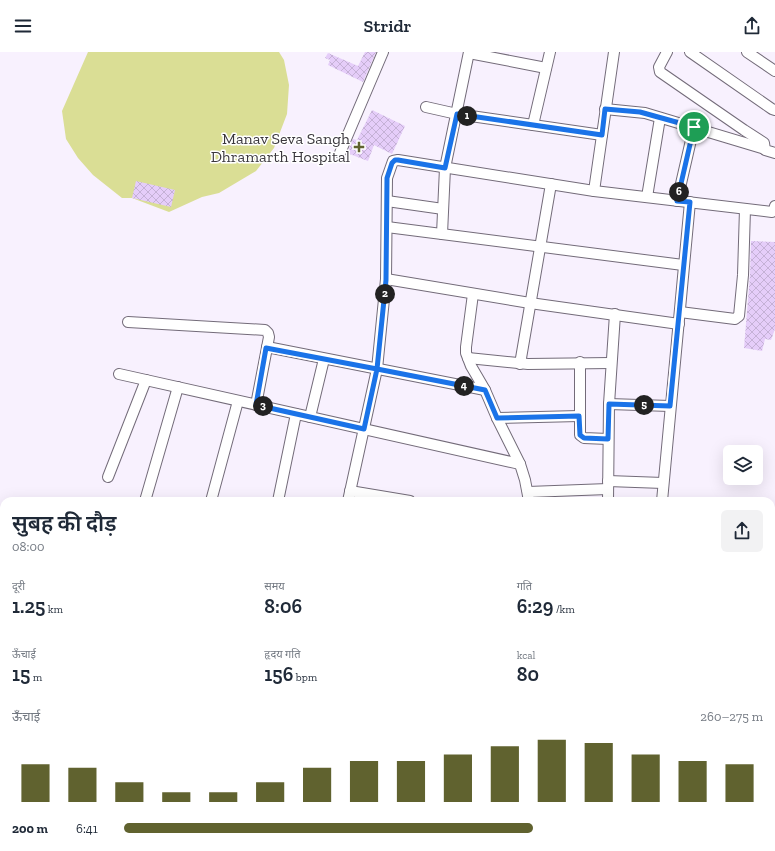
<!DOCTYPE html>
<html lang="hi">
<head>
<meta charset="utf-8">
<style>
	:root { --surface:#fff; --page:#f2f2f3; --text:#1f2937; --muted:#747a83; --accent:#60622f }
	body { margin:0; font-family:"Zilla Slab","Noto Sans Devanagari",serif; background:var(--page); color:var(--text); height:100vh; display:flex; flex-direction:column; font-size:15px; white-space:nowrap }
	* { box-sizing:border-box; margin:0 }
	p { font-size:13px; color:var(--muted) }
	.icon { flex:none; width:22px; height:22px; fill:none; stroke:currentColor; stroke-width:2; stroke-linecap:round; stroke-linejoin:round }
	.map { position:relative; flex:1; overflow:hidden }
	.panel { position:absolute; left:0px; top:445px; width:775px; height:354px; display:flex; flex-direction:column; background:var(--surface); border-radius:12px 12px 0 0; box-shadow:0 4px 16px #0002 }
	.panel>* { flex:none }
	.tools { position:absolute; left:723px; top:393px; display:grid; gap:8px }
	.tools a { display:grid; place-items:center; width:40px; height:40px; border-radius:6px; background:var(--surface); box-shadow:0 4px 16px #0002; font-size:20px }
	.pin { position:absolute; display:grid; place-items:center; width:34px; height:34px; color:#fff; margin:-17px; border:2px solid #fff; border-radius:50%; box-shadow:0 1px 4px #0007 }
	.km { position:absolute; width:20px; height:20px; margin:-10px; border-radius:50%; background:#222; color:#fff; font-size:11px; line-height:20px; text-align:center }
	.round { display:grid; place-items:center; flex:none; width:42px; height:42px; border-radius:6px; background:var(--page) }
	.head { display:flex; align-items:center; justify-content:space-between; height:68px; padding:0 12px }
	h1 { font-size:22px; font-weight:600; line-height:30px }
	.figures { display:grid; grid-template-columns:repeat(3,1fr); gap:6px; height:68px; padding:4px 12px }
	.figures div { display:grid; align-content:center }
	.figures b { font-size:20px; font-weight:600 }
	.figures small { font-size:11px; font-weight:400 }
	.figures p { font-size:11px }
	.chart { height:112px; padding:8px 12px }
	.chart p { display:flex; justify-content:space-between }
	.chart svg { width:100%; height:72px; margin-top:4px; stroke:var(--accent); stroke-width:6 }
	ul { padding:0 12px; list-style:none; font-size:13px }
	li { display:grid; grid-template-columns:64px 48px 1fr; align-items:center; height:30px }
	li i { height:10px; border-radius:5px; background:var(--accent) }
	header { display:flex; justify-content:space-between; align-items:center; height:52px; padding:0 12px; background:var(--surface); font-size:18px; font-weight:600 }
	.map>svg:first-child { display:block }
	.pitch { fill:#dade95 }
	.building { fill:url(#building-cross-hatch) }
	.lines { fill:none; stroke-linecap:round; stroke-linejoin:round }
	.minor-casing { stroke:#736b79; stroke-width:12 }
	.minor { stroke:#fff; stroke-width:10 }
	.route-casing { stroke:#fff; stroke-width:8 }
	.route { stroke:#1a73e8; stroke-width:5 }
	.poi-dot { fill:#60622f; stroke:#fff; stroke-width:1.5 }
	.labels { text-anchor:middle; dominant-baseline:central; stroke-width:3; stroke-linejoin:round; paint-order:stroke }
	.poi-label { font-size:16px; fill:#3a373d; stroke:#fff; text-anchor:end }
</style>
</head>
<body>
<header><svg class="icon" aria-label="menu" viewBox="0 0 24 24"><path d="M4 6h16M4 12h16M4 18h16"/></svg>Stridr<svg class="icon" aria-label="share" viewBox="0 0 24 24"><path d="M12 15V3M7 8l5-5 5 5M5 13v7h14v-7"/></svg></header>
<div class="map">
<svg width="775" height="799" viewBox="0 0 775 799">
	<defs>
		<pattern id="building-cross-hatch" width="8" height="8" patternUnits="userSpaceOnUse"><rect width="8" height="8" fill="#e5cdf9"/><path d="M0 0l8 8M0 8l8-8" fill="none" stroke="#c5b1d6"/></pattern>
	</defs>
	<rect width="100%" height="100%" fill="#f8f1fe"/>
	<path class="pitch" d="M88 0H279L284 8 289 33 287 62 274 96 256 119 219 141 202 145 169 160 132 146H122L93 123 78 106 66 87 62 59Z"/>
	<g class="building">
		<path d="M365 0H376L363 30 328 13 330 8 325 6 328 1 358 14Z"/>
		<path d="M372 58 405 74 392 102 374 93 368 109 347 101 353 87 357 88Z"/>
		<path d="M136 129 175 138 171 155 132 146Z"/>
		<path d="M751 189 775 190V277L771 288 765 287 762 299 744 296 750 223Z"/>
	</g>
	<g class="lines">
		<defs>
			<g id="minor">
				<path d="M667 0 659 15 660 20 744 78 761 89 764 91 765 98 775 101"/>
				<path d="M690 0 772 57 775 58"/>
				<path d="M747 0 775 19"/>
				<path d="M469 1 546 16"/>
				<path d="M426 55 457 62 602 83"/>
				<path d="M605 57 645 61 765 97"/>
				<path d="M533 73 550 0"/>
				<path d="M340 101 383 0"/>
				<path d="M594 139 614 0"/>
				<path d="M647 145 660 66"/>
				<path d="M387 149 443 157"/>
				<path d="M677 149 694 75"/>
				<path d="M387 175 683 213"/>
				<path d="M442 182 445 116 469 0"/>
				<path d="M386 227 530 251 679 272"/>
				<path d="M473 242 466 295V301L471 314 485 338 497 366 520 412 525 428 529 449"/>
				<path d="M680 260 735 267 739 264 743 223 745 157"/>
				<path d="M128 270 265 278 268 281 269 285 256 353"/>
				<path d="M267 295 485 338"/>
				<path d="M468 306 528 312 611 311"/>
				<path d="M580 310V383L584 386 608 387"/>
				<path d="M520 312 551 132"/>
				<path d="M119 322 520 412"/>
				<path d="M609 352 670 354"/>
				<path d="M310 365 324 307"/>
				<path d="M497 366 579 364"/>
				<path d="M108 425 146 328"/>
				<path d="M608 429 663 431"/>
				<path d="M350 439 410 449"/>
				<path d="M528 440 608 437"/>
				<path d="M145 449 178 335"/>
				<path d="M211 449 238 349"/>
				<path d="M278 449 296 362"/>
				<path d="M348 449 377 317 386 227 387 126 393 109 398 108 594 139 772 160 774 158 775 154"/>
				<path d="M608 449 609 352 615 262"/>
				<path d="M662 449 690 150"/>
				<path d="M771 527 775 528"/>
				<path d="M771 587 775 588"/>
				<path d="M771 637 775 638"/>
				<path d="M0 691 4 693"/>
				<path d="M771 708 775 709"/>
				<path d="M771 769 775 770"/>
				<path d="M590 795 608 799"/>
				<path d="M142 799 143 795"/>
				<path d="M208 799 209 795"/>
				<path d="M284 799 285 795"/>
				<path d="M398 799V795"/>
				<path d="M452 799V795"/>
				<path d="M520 799 521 795"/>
				<path d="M564 799 565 795"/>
				<path d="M636 799V795"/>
				<path d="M703 799 704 795"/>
				<path d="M733 799 734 795"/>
			</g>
		</defs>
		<use href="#minor" class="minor-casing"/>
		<use href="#minor" class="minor"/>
	</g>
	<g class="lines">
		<defs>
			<path id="route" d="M694 75 640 60 605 57 602 83 457 62 445 116 398 108H395L392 111 387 126 386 228 377 317 266 296 256 353 364 377 377 317 485 338 497 366 579 364 580 383 584 386 608 387 609 352 670 354 690 150 677 149 694 75"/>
		</defs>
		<use href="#route" class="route-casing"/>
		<use href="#route" class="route"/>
	</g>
	<path class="poi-dot" d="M357 89h4v4h4v4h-4v4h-4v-4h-4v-4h4z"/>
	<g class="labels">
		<g class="poi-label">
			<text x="350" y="86">Manav Seva Sangh<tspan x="350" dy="18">Dhramarth Hospital</tspan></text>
		</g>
	</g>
</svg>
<div class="tools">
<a><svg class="icon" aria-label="layers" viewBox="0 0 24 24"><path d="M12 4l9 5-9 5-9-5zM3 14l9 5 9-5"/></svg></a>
</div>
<div class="pin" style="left:694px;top:75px;background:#1e9e55"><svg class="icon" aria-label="arrive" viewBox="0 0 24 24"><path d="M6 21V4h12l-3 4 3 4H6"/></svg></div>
<b class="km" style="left:467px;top:64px">1</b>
<b class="km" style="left:385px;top:242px">2</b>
<b class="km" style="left:263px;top:354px">3</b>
<b class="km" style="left:464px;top:334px">4</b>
<b class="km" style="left:644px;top:353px">5</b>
<b class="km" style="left:679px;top:140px">6</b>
<section class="panel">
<div class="head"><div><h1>सुबह की दौड़</h1><p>08:00</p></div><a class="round"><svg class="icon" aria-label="share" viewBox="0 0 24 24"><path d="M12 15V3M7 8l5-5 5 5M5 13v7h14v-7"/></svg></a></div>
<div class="figures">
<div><p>दूरी</p><b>1.25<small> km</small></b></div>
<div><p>समय</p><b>8:06</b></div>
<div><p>गति</p><b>6:29<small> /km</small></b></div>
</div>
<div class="figures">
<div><p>ऊँचाई</p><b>15<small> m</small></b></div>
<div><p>हृदय गति</p><b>156<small> bpm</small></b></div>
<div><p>kcal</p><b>80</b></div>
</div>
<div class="chart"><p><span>ऊँचाई</span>260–275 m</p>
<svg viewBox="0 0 160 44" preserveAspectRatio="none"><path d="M5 44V21M15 44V23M25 44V32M35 44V38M45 44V38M55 44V32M65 44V23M75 44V19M85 44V19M95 44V15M105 44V10M115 44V6M125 44V8M135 44V15M145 44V19M155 44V21"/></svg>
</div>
<ul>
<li><b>200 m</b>6:41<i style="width:64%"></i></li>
</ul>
</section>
</div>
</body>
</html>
